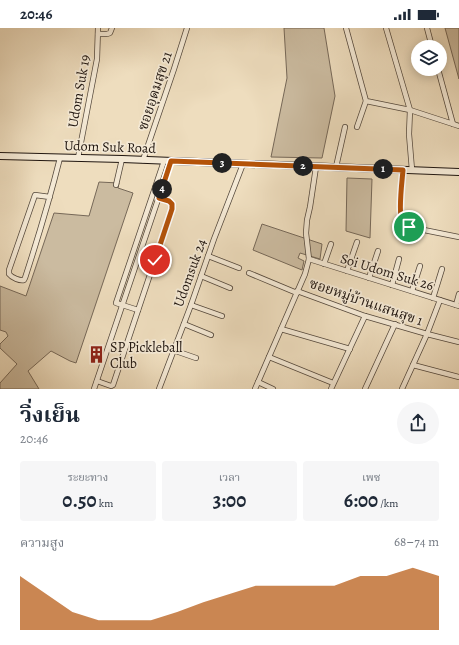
<!DOCTYPE html>
<html lang="th">
<head>
<meta charset="utf-8">
<style>
	:root { --surface:#fff; --page:#f6f6f7; --text:#1f2937; --muted:#747a83; --accent:#b45309 }
	body { margin:0; font-family:Alegreya,"Noto Serif Thai",serif; background:var(--page); color:var(--text); height:100vh; display:flex; flex-direction:column; font-size:15px; white-space:nowrap }
	* { box-sizing:border-box; margin:0 }
	p { font-size:13px; color:var(--muted) }
	.icon { flex:none; width:22px; height:22px; fill:none; stroke:currentColor; stroke-width:2; stroke-linecap:round; stroke-linejoin:round }
	.map { position:relative; height:361px; overflow:hidden }
	.sheet { display:flex; flex-direction:column; background:var(--surface); flex:1 }
	.sheet>* { flex:none }
	.tools { position:absolute; left:411px; top:12px; display:grid; gap:8px }
	.tools a { display:grid; place-items:center; width:36px; height:36px; border-radius:50%; background:var(--surface); box-shadow:0 2px 10px #0003; font-size:20px }
	.pin { position:absolute; display:grid; place-items:center; width:34px; height:34px; color:#fff; margin:-17px; border:2px solid #fff; border-radius:50%; box-shadow:0 1px 4px #0007 }
	.km { position:absolute; width:20px; height:20px; margin:-10px; border-radius:50%; background:#222; color:#fff; font-size:11px; line-height:20px; text-align:center }
	.round { display:grid; place-items:center; flex:none; width:42px; height:42px; border-radius:21px; background:var(--page) }
	.summary { display:flex; align-items:center; justify-content:space-between; height:68px; padding:0 20px }
	h1 { font-size:22px; font-weight:700; line-height:30px }
	.stats { display:grid; grid-template-columns:repeat(3,1fr); gap:6px; height:68px; padding:4px 20px }
	.stats div { display:grid; align-content:center; border-radius:4px; background:var(--page); text-align:center }
	.stats b { font-size:20px; font-weight:700 }
	.stats small { font-size:11px; font-weight:400 }
	.stats p { font-size:11px }
	.chart { height:112px; padding:8px 20px }
	.chart p { display:flex; justify-content:space-between }
	.chart svg { width:100%; height:72px; margin-top:4px; fill:var(--accent); opacity:.7 }
	.status { display:flex; justify-content:space-between; align-items:center; height:28px; padding:0 20px; background:var(--surface); direction:ltr }
	.status svg { height:11px; fill:currentColor }
	.map>svg:first-child { display:block }
	.green { fill:#cbbba0; stroke:#766858 }
	.lines { fill:none; stroke-linecap:round; stroke-linejoin:round }
	.street-casing { stroke:#54483c; stroke-width:6 }
	.secondary-casing { stroke:#201610; stroke-width:8 }
	.street { stroke:#f4e9d5; stroke-width:4.5 }
	.secondary { stroke:#f4e9d5; stroke-width:6 }
	.route-casing { stroke:#fff; stroke-width:8 }
	.route { stroke:#b45309; stroke-width:5 }
	.labels { text-anchor:middle; dominant-baseline:central; stroke-width:3.5; stroke-linejoin:round; paint-order:stroke }
	.street-label { font-size:14px; fill:#201610; stroke:#f4e9d5 }
	.poi-label { font-size:14px; fill:#201610; stroke:#f4e9d5; text-anchor:start }
</style>
</head>
<body>
<div class="status"><b>20:46</b><svg viewBox="0 0 49 12"><path d="M0 12V9h3v3zM5 12V6h3v6zM10 12V3h3v9zM15 12V0h3v12zM26 1h20v11H26zM47 4h2v5h-2z"/></svg></div>
<div class="map">
<svg width="459" height="361" viewBox="0 0 459 361">
	<rect width="100%" height="100%" fill="#eeddbe"/>
	<filter id="stains"><feTurbulence type="fractalNoise" baseFrequency=".005" numOctaves="4"/><feColorMatrix values="0 0 0 0 .2 0 0 0 0 .09 0 0 0 0 .02 0 0 0 .5 -.17"/></filter>
	<radialGradient id="worn" r=".72"><stop offset=".6" stop-color="#630" stop-opacity="0"/><stop offset="1" stop-color="#630" stop-opacity=".3"/></radialGradient>
	<g class="green">
		<path d="M284 0H324L335 68 322 130 271 129 287 50Z"/>
		<path d="M445 0H459V51Z"/>
		<path d="M347 150 372 151 370 210 346 203Z"/>
		<path d="M99 154 119 155 118 160 133 165 76 335 70 333 51 323 28 343 39 361H0V355L17 336 0 320V316L8 308 6 304 0 302V258L26 268 54 185 89 188Z"/>
		<path d="M262 196 322 216 320 231 300 225 298 230 304 233 302 242 253 222Z"/>
	</g>
	<g class="lines">
		<defs>
			<g id="street">
				<path d="M346 0 366 73 410 82 453 96 438 41"/>
				<path d="M386 0 410 82 409 106 412 142"/>
				<path d="M427 0 432 19"/>
				<path d="M98 6H107L110 5 112 0"/>
				<path d="M453 96 459 98"/>
				<path d="M357 99 366 73"/>
				<path d="M78 130 97 31 98 0"/>
				<path d="M143 132 174 41 187 0"/>
				<path d="M336 139 345 99"/>
				<path d="M403 142C402 154 398 183 402 193 403 197 406 198 409 199L459 209"/>
				<path d="M116 157 122 131"/>
				<path d="M50 169 35 167 9 242V246C12 250 20 253 24 252L25 250C38 210 50 170 60 130"/>
				<path d="M208 228 239 240"/>
				<path d="M309 231 459 278"/>
				<path d="M324 236 331 216"/>
				<path d="M347 243 357 214"/>
				<path d="M249 245 297 265"/>
				<path d="M201 248 230 260"/>
				<path d="M369 250 378 223"/>
				<path d="M392 257 399 231"/>
				<path d="M297 263 365 288 427 306 459 314"/>
				<path d="M412 263 420 238"/>
				<path d="M433 270 442 241"/>
				<path d="M191 277 222 288"/>
				<path d="M456 277 459 266"/>
				<path d="M138 282 116 275 164 133"/>
				<path d="M184 296 211 307"/>
				<path d="M281 301 350 321"/>
				<path d="M173 322 196 330"/>
				<path d="M269 329 333 355"/>
				<path d="M413 337 459 349"/>
				<path d="M97 353 111 358 113 357 172 181V176L169 173 159 170"/>
				<path d="M258 354 273 361"/>
				<path d="M94 361 171 133"/>
				<path d="M159 361 191 277 214 211 243 136"/>
				<path d="M255 361 305 246 309 231 306 205 307 192 310 179 316 139"/>
				<path d="M331 361 365 288"/>
				<path d="M365 361 395 296"/>
				<path d="M402 361 427 306 440 272"/>
			</g>
			<path id="secondary" d="M0 128 122 131 459 144"/>
		</defs>
		<use href="#street" class="street-casing"/>
		<use href="#secondary" class="secondary-casing"/>
		<use href="#street" class="street"/>
		<use href="#secondary" class="secondary"/>
	</g>
	<g class="lines">
		<defs>
			<path id="route" d="M155 232 172 181V176L169 173 159 170 171 133 403 142C402 154 398 184 402 193 403 197 406 198 409 199"/>
		</defs>
		<use href="#route" class="route-casing"/>
		<use href="#route" class="route"/>
	</g>
	<defs>
		<symbol id="building-bare" viewBox="-9 -9 18 18"><path d="M-4-6H4V6H1V3H-1V6H-4ZM-2.5-4.3h1.7v1.8h-1.7ZM.8-4.3h1.7v1.8H.8ZM-2.5-1h1.7V.8h-1.7ZM.8-1h1.7V.8H.8Z" fill="#8f2418" stroke="#f4e9d5" stroke-width="2.5" paint-order="stroke"/></symbol>
	</defs>
	<g fill-rule="evenodd">
		<use href="#building-bare" x="84" y="314" width="25" height="25"/>
	</g>
	<g class="labels">
		<g class="street-label">
			<text transform="translate(79 63) rotate(-80)">Udom Suk 19</text>
			<text transform="translate(155 63) rotate(-72)">ซอยอุดมสุข 21</text>
			<text transform="translate(110 119) rotate(2)">Udom Suk Road</text>
			<text transform="translate(387 244) rotate(17)">Soi Udom Suk 26</text>
			<text transform="translate(190 245) rotate(-70)">Udomsuk 24</text>
			<text transform="translate(366 274) rotate(19)">ซอยหมู่บ้านแสนสุข 1</text>
		</g>
		<g class="poi-label">
			<text x="110" y="319">SP Pickleball<tspan x="110" dy="16">Club</tspan></text>
		</g>
	</g>
	<rect width="100%" height="100%" filter="url(#stains)"/>
	<rect width="100%" height="100%" fill="url(#worn)"/>
</svg>
<div class="tools">
<a><svg class="icon" aria-label="layers" viewBox="0 0 24 24"><path d="M12 4l9 5-9 5-9-5zM3 14l9 5 9-5"/></svg></a>
</div>
<div class="pin" style="left:409px;top:199px;background:#1e9e55"><svg class="icon" aria-label="arrive" viewBox="0 0 24 24"><path d="M6 21V4h12l-3 4 3 4H6"/></svg></div>
<div class="pin" style="left:155px;top:232px;background:#d93025"><svg class="icon" aria-label="check" viewBox="0 0 24 24"><path d="M5 12l5 5 9-10"/></svg></div>
<b class="km" style="left:383px;top:141px">1</b>
<b class="km" style="left:303px;top:138px">2</b>
<b class="km" style="left:222px;top:135px">3</b>
<b class="km" style="left:162px;top:161px">4</b>
</div>
<section class="sheet">
<div class="summary"><div><h1>วิ่งเย็น</h1><p>20:46</p></div><a class="round"><svg class="icon" aria-label="share" viewBox="0 0 24 24"><path d="M12 15V3M7 8l5-5 5 5M5 13v7h14v-7"/></svg></a></div>
<div class="stats">
<div><p>ระยะทาง</p><b>0.50<small> km</small></b></div>
<div><p>เวลา</p><b>3:00</b></div>
<div><p>เพซ</p><b>6:00<small> /km</small></b></div>
</div>
<div class="chart"><p><span>ความสูง</span>68–74 m</p>
<svg viewBox="0 0 160 44" preserveAspectRatio="none"><path d="M0 44V11L10 22L20 33L30 38L40 38L50 38L60 33L70 27L80 22L90 17L100 17L110 17L120 17L130 11L140 11L150 6L160 11V44z"/></svg>
</div>
</section>
</body>
</html>
